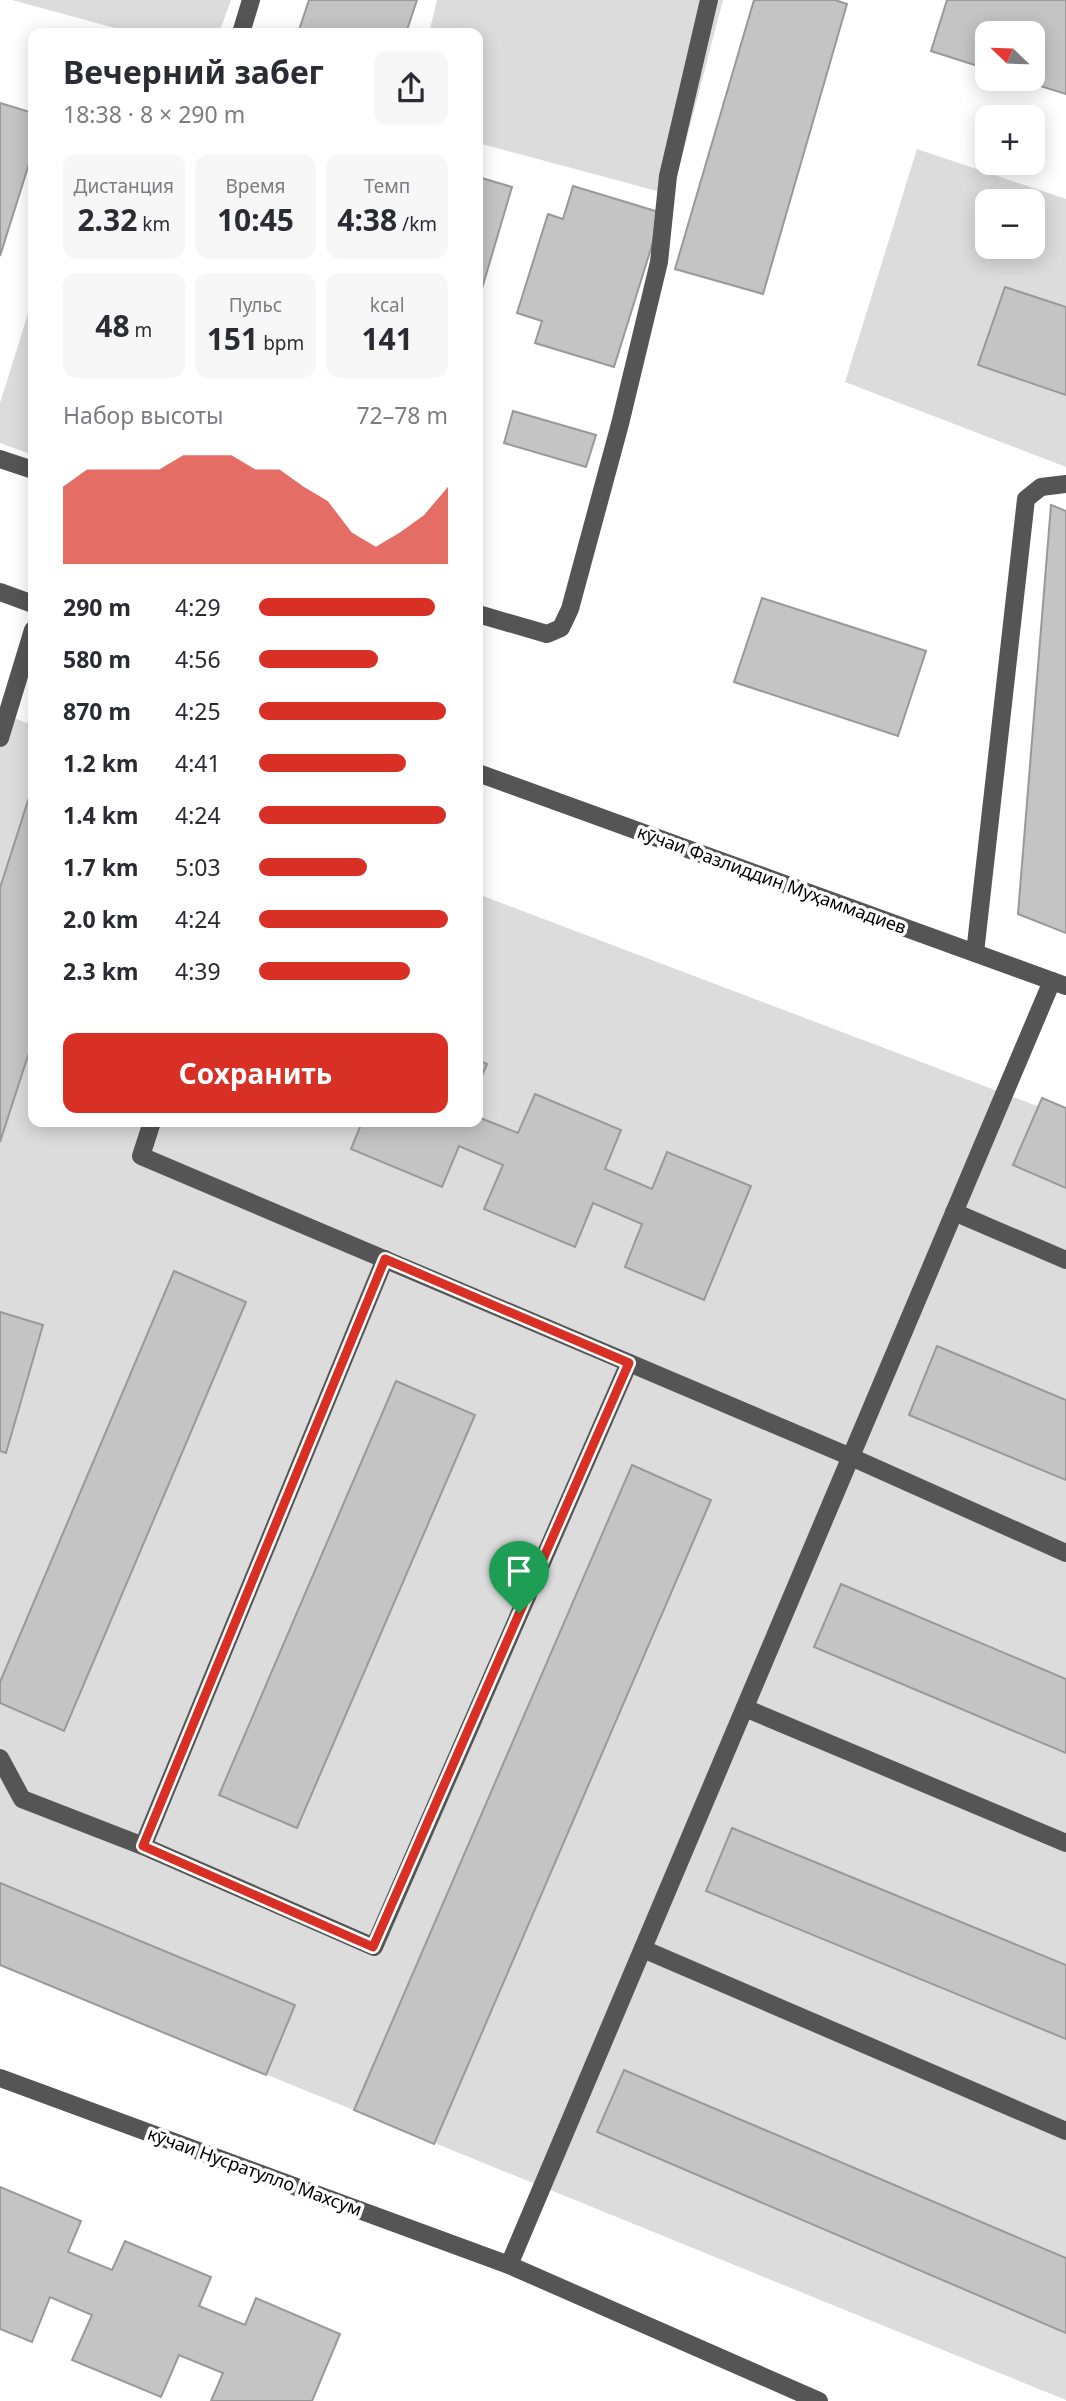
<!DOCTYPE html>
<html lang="ru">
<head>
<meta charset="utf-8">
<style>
	:root { --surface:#fff; --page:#f7f7f7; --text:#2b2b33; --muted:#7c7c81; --accent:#d93025 }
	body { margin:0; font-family:"Noto Sans",sans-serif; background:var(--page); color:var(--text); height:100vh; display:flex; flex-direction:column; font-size:26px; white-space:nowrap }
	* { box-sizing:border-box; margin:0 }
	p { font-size:23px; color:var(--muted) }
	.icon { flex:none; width:38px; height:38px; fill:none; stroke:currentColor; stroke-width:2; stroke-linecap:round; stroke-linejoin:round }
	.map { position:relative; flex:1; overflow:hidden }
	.sheet { position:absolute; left:28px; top:28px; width:455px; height:1099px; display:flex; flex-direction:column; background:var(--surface); border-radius:14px; box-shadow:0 4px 18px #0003 }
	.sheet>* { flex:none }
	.needle { width:46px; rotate:293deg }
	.controls { position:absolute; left:975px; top:21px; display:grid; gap:14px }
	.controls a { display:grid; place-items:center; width:70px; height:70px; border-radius:14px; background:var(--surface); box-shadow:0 4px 18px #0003; font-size:35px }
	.pin { position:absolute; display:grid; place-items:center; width:60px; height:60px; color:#fff; margin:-72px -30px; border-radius:50% 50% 50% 0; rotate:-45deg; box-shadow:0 0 7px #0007 }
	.pin .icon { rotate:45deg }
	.round { display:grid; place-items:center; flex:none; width:74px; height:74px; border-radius:14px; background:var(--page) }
	.summary { display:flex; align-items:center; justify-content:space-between; height:119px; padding:0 35px }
	h1 { font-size:32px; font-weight:700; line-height:52px }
	.metrics { display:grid; grid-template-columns:repeat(3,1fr); gap:10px; height:119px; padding:7px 35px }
	.metrics div { display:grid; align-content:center; border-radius:14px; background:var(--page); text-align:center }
	.metrics b { font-size:30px; font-weight:700 }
	.metrics small { font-size:19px; font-weight:400 }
	.metrics p { font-size:19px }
	.chart { height:196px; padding:14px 35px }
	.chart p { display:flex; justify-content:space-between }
	.chart svg { width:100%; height:126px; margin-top:7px; fill:var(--accent); opacity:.7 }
	.primary-button { display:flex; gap:14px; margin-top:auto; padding:14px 35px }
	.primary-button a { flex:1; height:80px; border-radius:14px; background:var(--accent); color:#fff; font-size:28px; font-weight:700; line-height:80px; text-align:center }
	ul { padding:0 35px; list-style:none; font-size:23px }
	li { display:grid; grid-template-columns:112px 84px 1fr; align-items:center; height:52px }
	li i { height:18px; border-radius:9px; background:var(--accent) }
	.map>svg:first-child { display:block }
	.green { fill:#dcdcdc; fill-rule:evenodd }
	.building { fill:#c4c4c4; stroke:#999; stroke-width:2 }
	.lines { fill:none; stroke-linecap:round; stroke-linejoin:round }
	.minor { stroke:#555; stroke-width:18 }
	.route-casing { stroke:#fff; stroke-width:14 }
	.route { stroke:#d93025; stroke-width:9 }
	.labels { text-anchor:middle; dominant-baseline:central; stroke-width:7; stroke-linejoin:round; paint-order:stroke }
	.street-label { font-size:18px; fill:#000; stroke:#fff }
</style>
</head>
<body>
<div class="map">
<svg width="1066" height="2401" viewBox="0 0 1066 2401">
	<rect width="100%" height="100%" fill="#fff"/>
	<g class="green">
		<path d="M12 0H231L219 33H133Z"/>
		<path d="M437 0H723L672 195 478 143V33H429Z"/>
		<path d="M917 149 1066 199V467L845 382ZM987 201H1032V247H987Z"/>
		<path d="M33 298V455L0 443V403Z"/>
		<path d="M0 713 33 725V1122H478V894L1066 1117V2400L0 1966Z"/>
	</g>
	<g class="building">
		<path d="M309 0H417L406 33H298Z"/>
		<path d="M754 0H835L847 4 763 294 675 269Z"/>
		<path d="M947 0H1066V94L1018 79H1032V33H987V69L931 51Z"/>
		<path d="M0 103 33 113V151L0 256Z"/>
		<path d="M478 177 512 187 478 302Z"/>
		<path d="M573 186 662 213 614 367 535 343 542 321 517 313 548 214 563 219Z"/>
		<path d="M1005 287 1066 307V395L978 365Z"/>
		<path d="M513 411 596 435 586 467 504 443Z"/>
		<path d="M1051 505 1066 511V933L1018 914Z"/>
		<path d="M762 598 926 651 898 736 734 682Z"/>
		<path d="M33 785V1040L0 1142V888Z"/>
		<path d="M478 1060 487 1064 478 1085Z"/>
		<path d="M535 1094 621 1130 605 1169 652 1189 667 1152 751 1186 704 1300 625 1267 642 1224 593 1203 575 1247 484 1209 503 1165 459 1146 442 1187 351 1149 362 1122H478V1117L518 1133Z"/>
		<path d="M1042 1098 1066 1108V1188L1013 1165Z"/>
		<path d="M174 1271 246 1302 64 1731 0 1703V1682Z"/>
		<path d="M0 1312 43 1325 6 1453 0 1451Z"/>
		<path d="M937 1346 1066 1400V1480L909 1415Z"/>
		<path d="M396 1381 475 1415 297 1828 219 1795Z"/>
		<path d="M632 1465 711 1500 434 2144 354 2110Z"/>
		<path d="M841 1584 1066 1679V1753L814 1647Z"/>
		<path d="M732 1828 1066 1965V2039L706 1891Z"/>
		<path d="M0 1883 295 2005 266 2075 0 1965Z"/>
		<path d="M624 2070 1066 2258V2333L597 2132Z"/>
		<path d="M0 2187 81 2221 68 2252 112 2270 125 2241 211 2277 199 2306 245 2325 256 2298 340 2334 312 2401H211L223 2373 179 2355 161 2397 72 2360 92 2315 50 2297 32 2342 0 2329Z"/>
	</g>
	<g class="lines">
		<g class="minor">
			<path d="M241 33 251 0"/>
			<path d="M0 459 33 470"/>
			<path d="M0 592 33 604"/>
			<path d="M478 614 547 634 561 628 570 609 620 424 659 262 668 176 709 0"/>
			<path d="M0 738 33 630"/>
			<path d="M478 773 1066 986"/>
			<path d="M975 953 1026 499 1041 487 1066 484"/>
			<path d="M152 1122 141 1156 851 1457 1066 1553"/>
			<path d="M954 1212 1066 1260"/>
			<path d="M745 1708 1066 1843"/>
			<path d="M0 1758 22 1799 143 1846 374 1947 629 1363"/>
			<path d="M143 1846 385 1259"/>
			<path d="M643 1949 1066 2131"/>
			<path d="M0 2078 509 2265 819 2401"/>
			<path d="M509 2265 1052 981"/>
		</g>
	</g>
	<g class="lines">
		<defs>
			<path id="route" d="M385 1259 629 1363 373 1947 143 1846Z"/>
		</defs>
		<use href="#route" class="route-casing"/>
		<use href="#route" class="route"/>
	</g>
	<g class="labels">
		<g class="street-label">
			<text transform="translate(772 879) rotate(20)">кӯчаи Фазлиддин Муҳаммадиев</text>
			<text transform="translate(255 2171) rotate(20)">кӯчаи Нусратулло Махсум</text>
		</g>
	</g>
</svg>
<div class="controls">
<a><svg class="needle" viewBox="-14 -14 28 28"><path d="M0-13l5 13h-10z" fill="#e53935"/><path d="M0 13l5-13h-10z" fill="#7c7c81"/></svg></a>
<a>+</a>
<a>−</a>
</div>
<div class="pin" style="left:519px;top:1613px;background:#1e9e55"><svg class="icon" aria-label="arrive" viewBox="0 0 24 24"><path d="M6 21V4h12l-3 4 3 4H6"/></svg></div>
<section class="sheet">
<div class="summary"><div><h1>Вечерний забег</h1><p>18:38 · 8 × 290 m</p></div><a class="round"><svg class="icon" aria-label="share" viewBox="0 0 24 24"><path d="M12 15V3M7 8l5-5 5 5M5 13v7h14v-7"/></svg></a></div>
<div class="metrics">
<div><p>Дистанция</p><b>2.32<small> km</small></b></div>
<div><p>Время</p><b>10:45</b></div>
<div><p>Темп</p><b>4:38<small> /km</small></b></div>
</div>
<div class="metrics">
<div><b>48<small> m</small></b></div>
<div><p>Пульс</p><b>151<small> bpm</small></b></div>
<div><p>kcal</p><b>141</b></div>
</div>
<div class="chart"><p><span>Набор высоты</span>72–78 m</p>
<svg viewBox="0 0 160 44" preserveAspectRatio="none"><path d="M0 44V17L10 11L20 11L30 11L40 11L50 6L60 6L70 6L80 11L90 11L100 17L110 22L120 33L130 38L140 33L150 27L160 17V44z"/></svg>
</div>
<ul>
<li><b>290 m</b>4:29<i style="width:93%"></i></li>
<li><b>580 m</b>4:56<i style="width:63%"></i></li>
<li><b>870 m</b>4:25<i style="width:99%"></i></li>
<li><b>1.2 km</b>4:41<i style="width:78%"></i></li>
<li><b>1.4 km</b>4:24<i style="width:99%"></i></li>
<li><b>1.7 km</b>5:03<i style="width:57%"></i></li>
<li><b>2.0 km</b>4:24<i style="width:100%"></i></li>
<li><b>2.3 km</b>4:39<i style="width:80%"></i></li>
</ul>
<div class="primary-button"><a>Сохранить</a></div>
</section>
</div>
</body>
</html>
